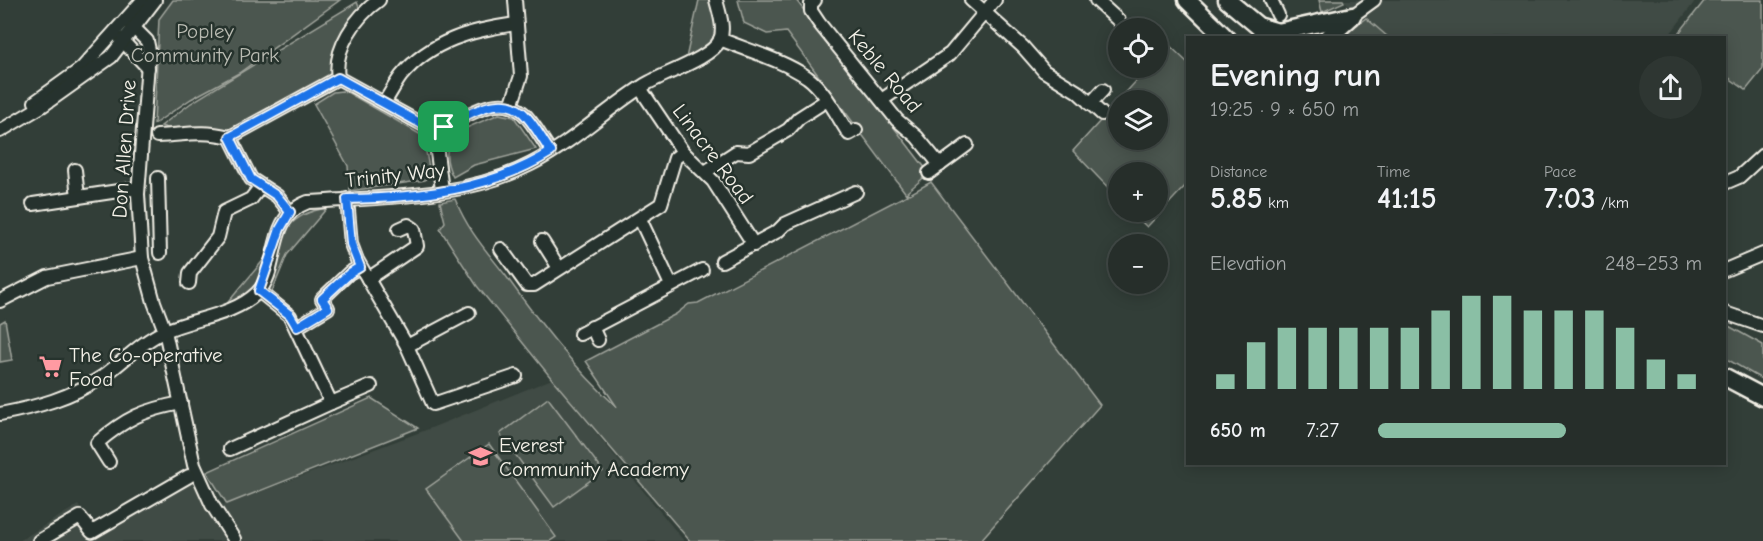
<!DOCTYPE html>
<html lang="en">
<head>
<meta charset="utf-8">
<style>
	:root { --surface:#262e2a; --page:#2e3632; --text:#f1f3f6; --muted:#a4a8a8; --line:#424a47; --accent:#8abfa5 }
	body { margin:0; font-family:"Comic Neue",sans-serif; background:var(--page); color:var(--text); height:100vh; display:flex; flex-direction:column; font-size:22px; white-space:nowrap }
	* { box-sizing:border-box; margin:0 }
	p { font-size:20px; color:var(--muted) }
	.icon { flex:none; width:33px; height:33px; fill:none; stroke:currentColor; stroke-width:2; stroke-linecap:round; stroke-linejoin:round }
	.map { position:relative; flex:1; overflow:hidden }
	.sheet { position:absolute; left:1186px; top:36px; width:540px; height:429px; display:flex; flex-direction:column; background:var(--surface); border-radius:0px; box-shadow:0 3px 15px #0003,0 0 0 2px var(--line) }
	.sheet>* { flex:none }
	.buttons { position:absolute; left:1108px; top:18px; display:grid; gap:12px }
	.buttons a { display:grid; place-items:center; width:60px; height:60px; border-radius:50%; background:var(--surface); box-shadow:0 3px 15px #0003,0 0 0 2px var(--line); font-size:30px }
	.pin { position:absolute; display:grid; place-items:center; width:51px; height:51px; color:#fff; margin:-26px; border-radius:12px; box-shadow:0 3px 9px #0006 }
	.round { display:grid; place-items:center; flex:none; width:63px; height:63px; border-radius:32px; background:var(--page) }
	.headline { display:flex; align-items:center; justify-content:space-between; height:102px; padding:0 24px }
	h1 { font-size:33px; font-weight:600; line-height:45px }
	.figures { display:grid; grid-template-columns:repeat(3,1fr); gap:9px; height:102px; padding:6px 24px }
	.figures div { display:grid; align-content:center }
	.figures b { font-size:30px; font-weight:600 }
	.figures small { font-size:16px; font-weight:400 }
	.figures p { font-size:16px }
	.chart { height:168px; padding:12px 24px }
	.chart p { display:flex; justify-content:space-between }
	.chart svg { width:100%; height:108px; margin-top:6px; stroke:var(--accent); stroke-width:6 }
	ul { padding:0 24px; list-style:none; font-size:20px }
	li { display:grid; grid-template-columns:96px 72px 1fr; align-items:center; height:45px }
	li i { height:15px; border-radius:8px; background:var(--accent) }
	.map>svg:first-child { display:block }
	.built { fill:#404b44 }
	.green { fill:#4c564f; stroke:#a0a49c; stroke-width:1.5; fill-rule:evenodd }
	.lines { fill:none; stroke-linecap:round; stroke-linejoin:round }
	.minor-casing { stroke:#f4f1e8; stroke-width:16 }
	.major-casing { stroke:#f4f1e8; stroke-width:21 }
	.minor { stroke:#26332d; stroke-width:12 }
	.major { stroke:#26332d; stroke-width:16 }
	.route-casing { stroke:#fff; stroke-width:12 }
	.route { stroke:#1a73e8; stroke-width:8 }
	.labels { text-anchor:middle; dominant-baseline:central; stroke-width:5; stroke-linejoin:round; paint-order:stroke }
	.park-label { font-size:21px; fill:#b9bbb2; stroke:#26332d }
	.street-label { font-size:21px; fill:#f4f1e8; stroke:#26332d }
	.poi-label { font-size:21px; fill:#f4f1e8; stroke:#26332d; text-anchor:start }
</style>
</head>
<body>
<div class="map">
<svg width="1763" height="541" viewBox="0 0 1763 541">
	<rect width="100%" height="100%" fill="#323e38"/>
	<filter id="ink" filterUnits="userSpaceOnUse"><feTurbulence type="fractalNoise" baseFrequency=".0167" numOctaves="2"/><feDisplacementMap in="SourceGraphic" scale="12" xChannelSelector="R" yChannelSelector="G"/><feConvolveMatrix kernelMatrix="1 2 1 2 8 2 1 2 1" color-interpolation-filters="sRGB"/></filter>
	<g filter="url(#ink)">
		<g class="built">
			<path d="M1343 0H1696L1667 38 1388 37Z"/>
			<path d="M552 379 684 541H19L78 505 90 524 184 469 207 506 227 504 426 430Z"/>
		</g>
		<g class="green">
			<path d="M173 0H340L239 73 191 99 154 124 159 19Z"/>
			<path d="M699 0H714L719 34 711 46 688 59 686 58Z"/>
			<path d="M738 0H796L929 173 906 193 910 194 931 182 1100 405 980 541H690L552 379 477 286 440 229 445 222 440 202 455 199C468 231 485 249 506 276 539 322 575 369 617 407L586 361 676 314 689 304 698 303 907 195 786 32 767 34 744 23Z"/>
			<path d="M1319 0H1343L1344 2 1322 12Z"/>
			<path d="M1705 0H1763V69L1746 90 1725 75V38L1676 37Z"/>
			<path d="M357 2 360 10C347 29 325 51 332 75L230 132 185 128 179 132 161 126 191 103Z"/>
			<path d="M1366 18 1388 37 1339 38Z"/>
			<path d="M1168 44 1188 63V183L1147 227 1131 212H1158V172H1119V199L1073 151 1148 68H1158V56ZM1119 100H1158V140H1119Z"/>
			<path d="M342 91 347 92 423 136 430 173 425 180 350 191 348 166 314 104 333 92Z"/>
			<path d="M499 114 514 117 536 149 474 165 453 177C445 162 445 149 452 134Z"/>
			<path d="M327 208 287 255 271 294 269 287C280 246 278 215 327 208Z"/>
			<path d="M266 257C258 289 254 294 224 307Z"/>
			<path d="M5 320 12 360 0 362V323Z"/>
			<path d="M1725 324 1763 345V380L1725 358Z"/>
			<path d="M371 398 418 428 227 504 207 472Z"/>
			<path d="M548 398 603 471 554 507 500 434Z"/>
			<path d="M489 444 556 537 550 541H464L426 489Z"/>
		</g>
		<g class="lines">
			<defs>
				<g id="minor">
					<path d="M815 0 811 4V11L819 23 897 120 917 137 940 165"/>
					<path d="M971 0 1023 47 1044 71 1078 92 1102 114"/>
					<path d="M1096 0 1119 21"/>
					<path d="M1271 0 1278 15"/>
					<path d="M1352 16 1374 0"/>
					<path d="M126 20 147 41 149 50 138 194 142 258 154 302 165 331 194 465 212 505 234 539"/>
					<path d="M120 38 148 68"/>
					<path d="M720 39C749 51 782 60 807 77 825 90 837 116 849 134L856 130"/>
					<path d="M338 78 438 133"/>
					<path d="M338 78C333 49 356 16 379 0"/>
					<path d="M640 88 683 152 713 181 754 245"/>
					<path d="M883 99 950 54 995 0"/>
					<path d="M35 102 81 69 143 0"/>
					<path d="M384 103C390 94 395 84 401 76 431 40 473 30 516 24"/>
					<path d="M1090 104 1103 90"/>
					<path d="M511 106 521 76 515 0"/>
					<path d="M0 131 42 106 111 57 155 0"/>
					<path d="M157 136C186 135 199 130 230 137L338 78"/>
					<path d="M230 137 251 179 277 196 290 212"/>
					<path d="M75 170 78 197"/>
					<path d="M705 172 736 152 749 153 788 130 799 118 827 100"/>
					<path d="M929 173 967 145"/>
					<path d="M158 178 160 253"/>
					<path d="M1725 183 1739 177 1763 155"/>
					<path d="M442 190 436 145 438 133 444 127C466 116 500 92 523 113 534 123 542 140 551 152"/>
					<path d="M347 199 351 244 357 260 407 346 433 404 516 376"/>
					<path d="M33 204 138 188"/>
					<path d="M640 219 671 285"/>
					<path d="M542 241 559 268"/>
					<path d="M501 249 527 285H534L661 204 675 158 683 152"/>
					<path d="M722 261 778 231 785 224 856 192"/>
					<path d="M1725 270 1763 254"/>
					<path d="M368 279 417 246 414 229 408 225 399 229"/>
					<path d="M189 283 190 273 218 237 224 212 251 199 261 186"/>
					<path d="M0 301 47 277 142 258"/>
					<path d="M1725 313 1763 326"/>
					<path d="M297 327 328 308 322 299 349 273 360 267"/>
					<path d="M592 327 598 340"/>
					<path d="M580 334 702 270"/>
					<path d="M407 346 469 313"/>
					<path d="M331 403 371 386"/>
					<path d="M0 414C37 407 70 398 102 377 123 362 141 342 165 331 194 318 233 316 257 293 282 270 264 218 308 202 382 197 464 199 531 164 572 143 604 111 643 86 661 74 711 59 720 40 725 28 719 12 716 0"/>
					<path d="M230 449 331 403 290 316 259 291"/>
					<path d="M109 462 97 443C126 418 144 410 181 403"/>
					<path d="M39 541 80 517 92 532 189 476"/>
				</g>
				<g id="major">
					<path d="M1187 0 1226 38"/>
					<path d="M1227 0 1258 26 1278 32 1352 16"/>
					<path d="M1328 38 1351 17"/>
					<path d="M1725 377 1763 397"/>
				</g>
			</defs>
			<use href="#minor" class="minor-casing"/>
			<use href="#major" class="major-casing"/>
			<use href="#minor" class="minor"/>
			<use href="#major" class="major"/>
		</g>
	</g>
	<g class="lines" filter="url(#ink)">
		<defs>
			<path id="route" d="M338 78 438 133 444 127C466 116 500 92 523 113 534 123 542 140 551 152 491 190 417 198 347 199L351 244 360 267 350 273 322 299 328 308 297 327 290 315 259 291 280 229 290 212 277 196 251 179 230 137Z"/>
		</defs>
		<use href="#route" class="route-casing"/>
		<use href="#route" class="route"/>
	</g>
	<defs>
		<symbol id="supermarket-bare" viewBox="-9 -9 18 18"><path d="M-6-5.5h2.5l.6 2H6L4.5 2H-2.5L-4.4-4H-6ZM-1.5 3.2a1.3 1.3 0 1 0 .1 0ZM3 3.2a1.3 1.3 0 1 0 .1 0Z" fill="#ff9aa2" stroke="#26332d" stroke-width="2.5" paint-order="stroke"/></symbol>
		<symbol id="school-bare" viewBox="-9 -9 18 18"><path d="M0-5L7-2L0 1L-7-2ZM-4 1L0 2.5L4 1V4Q0 6-4 4Z" fill="#ff9aa2" stroke="#26332d" stroke-width="2.5" paint-order="stroke"/></symbol>
	</defs>
	<g fill-rule="evenodd">
		<use href="#supermarket-bare" x="34" y="350" width="33" height="33"/>
		<use href="#school-bare" x="464" y="440" width="33" height="33"/>
	</g>
	<g class="labels">
		<g class="park-label">
			<text x="205" y="31">Popley<tspan x="205" dy="24">Community Park</tspan></text>
		</g>
		<g class="street-label">
			<text transform="translate(885 71) rotate(50)">Keble Road</text>
			<text transform="translate(124 149) rotate(-86)">Don Allen Drive</text>
			<text transform="translate(713 154) rotate(53)">Linacre Road</text>
			<text transform="translate(395 175) rotate(-6)">Trinity Way</text>
		</g>
		<g class="poi-label">
			<text x="69" y="355">The Co-operative<tspan x="69" dy="24">Food</tspan></text>
			<text x="499" y="445">Everest<tspan x="499" dy="24">Community Academy</tspan></text>
		</g>
	</g>
</svg>
<div class="buttons">
<a><svg class="icon" aria-label="locate" viewBox="0 0 24 24"><circle cx="12" cy="12" r="6"/><path d="M12 2v4M12 18v4M2 12h4M18 12h4"/></svg></a>
<a><svg class="icon" aria-label="layers" viewBox="0 0 24 24"><path d="M12 4l9 5-9 5-9-5zM3 14l9 5 9-5"/></svg></a>
<a>+</a>
<a>−</a>
</div>
<div class="pin" style="left:444px;top:127px;background:#1e9e55"><svg class="icon" aria-label="arrive" viewBox="0 0 24 24"><path d="M6 21V4h12l-3 4 3 4H6"/></svg></div>
<section class="sheet">
<div class="headline"><div><h1>Evening run</h1><p>19:25 · 9 × 650 m</p></div><a class="round"><svg class="icon" aria-label="share" viewBox="0 0 24 24"><path d="M12 15V3M7 8l5-5 5 5M5 13v7h14v-7"/></svg></a></div>
<div class="figures">
<div><p>Distance</p><b>5.85<small> km</small></b></div>
<div><p>Time</p><b>41:15</b></div>
<div><p>Pace</p><b>7:03<small> /km</small></b></div>
</div>
<div class="chart"><p><span>Elevation</span>248–253 m</p>
<svg viewBox="0 0 160 44" preserveAspectRatio="none"><path d="M5 44V38M15 44V25M25 44V19M35 44V19M45 44V19M55 44V19M65 44V19M75 44V12M85 44V6M95 44V6M105 44V12M115 44V12M125 44V12M135 44V19M145 44V32M155 44V38"/></svg>
</div>
<ul>
<li><b>650 m</b>7:27<i style="width:58%"></i></li>
</ul>
</section>
</div>
</body>
</html>
